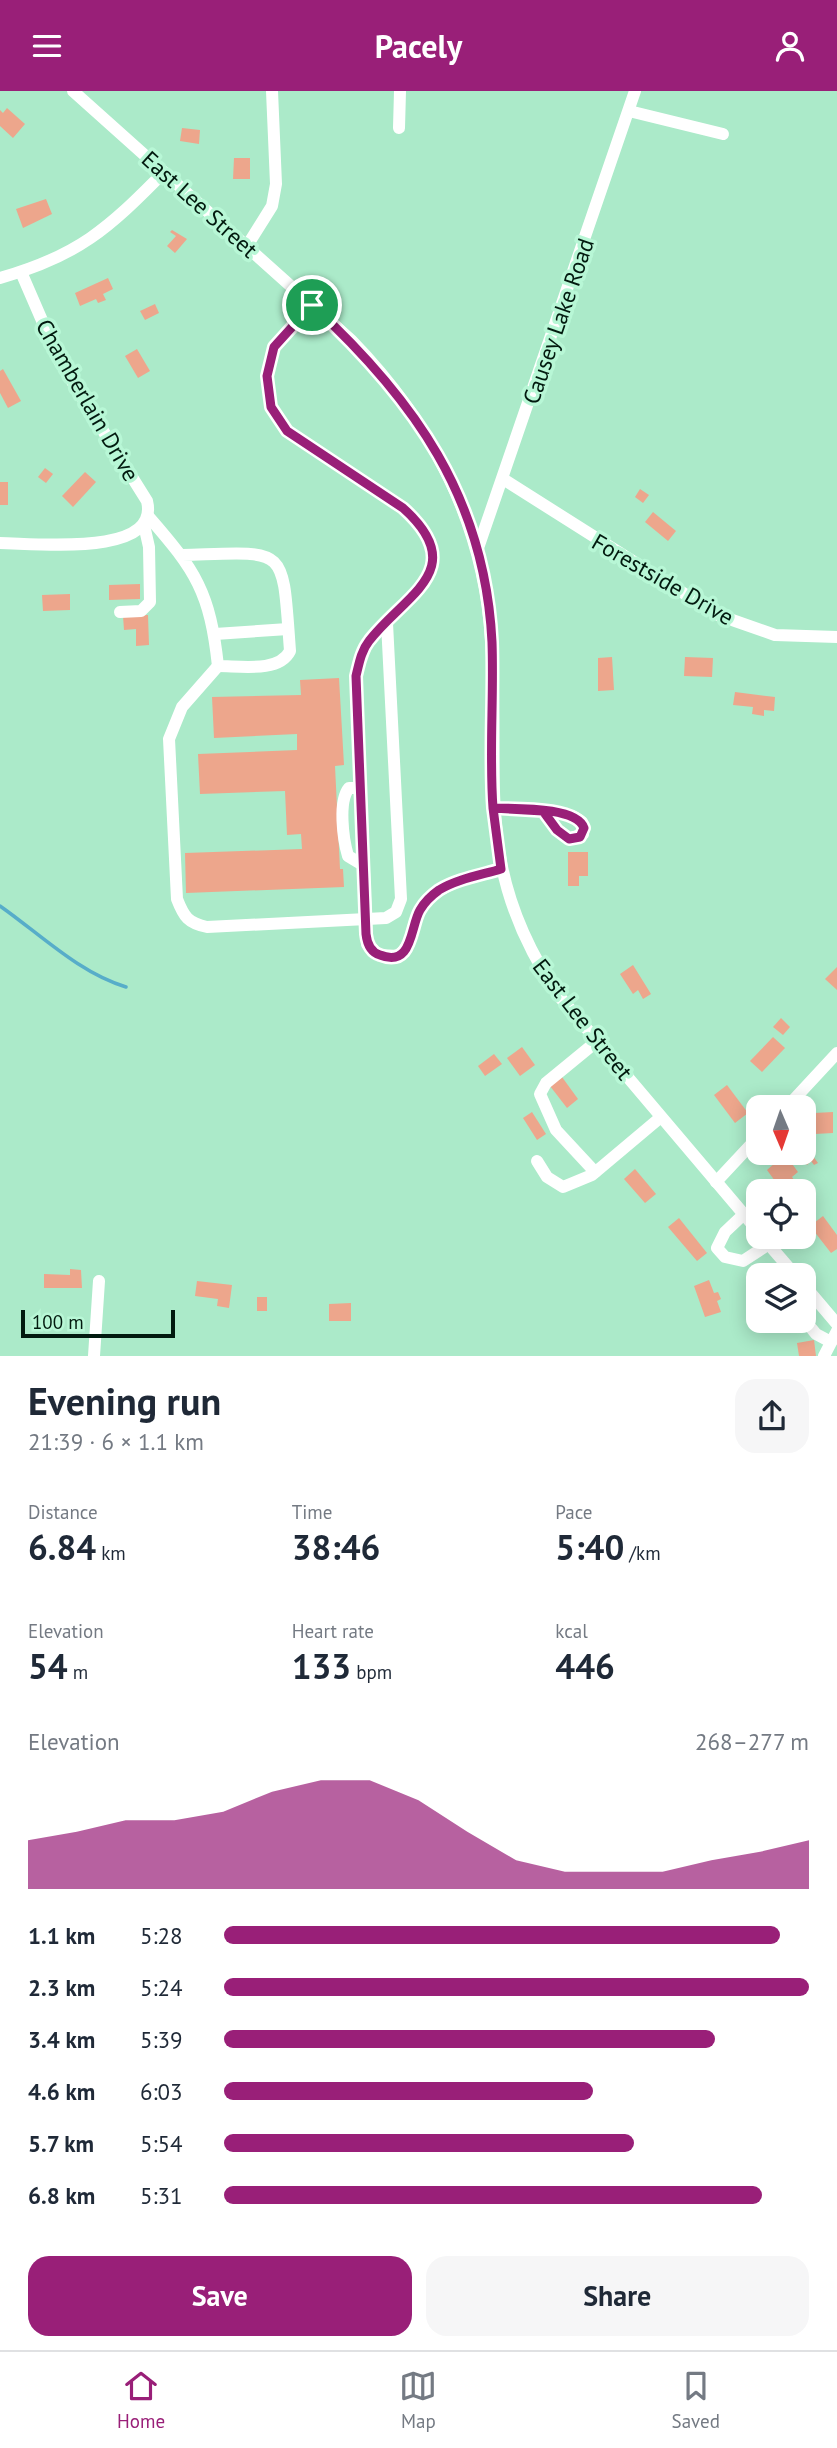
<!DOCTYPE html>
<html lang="en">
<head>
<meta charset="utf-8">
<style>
	:root { --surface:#fff; --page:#f6f6f7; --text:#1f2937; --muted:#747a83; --line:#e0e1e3; --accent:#991f78 }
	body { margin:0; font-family:"PT Sans",sans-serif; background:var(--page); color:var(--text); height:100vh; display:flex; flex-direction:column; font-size:26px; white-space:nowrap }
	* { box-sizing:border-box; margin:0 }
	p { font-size:23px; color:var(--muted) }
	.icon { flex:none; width:38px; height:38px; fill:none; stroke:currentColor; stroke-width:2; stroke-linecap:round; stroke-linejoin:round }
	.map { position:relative; height:1265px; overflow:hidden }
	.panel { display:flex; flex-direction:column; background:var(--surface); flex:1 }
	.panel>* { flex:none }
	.needle { width:46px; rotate:178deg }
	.tools { position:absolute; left:746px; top:1004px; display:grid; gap:14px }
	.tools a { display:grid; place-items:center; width:70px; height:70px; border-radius:14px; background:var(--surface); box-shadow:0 4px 18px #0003; font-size:35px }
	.scale { position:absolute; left:21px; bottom:18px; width:154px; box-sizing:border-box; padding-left:7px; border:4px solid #021a0f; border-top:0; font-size:19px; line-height:24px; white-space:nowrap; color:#021a0f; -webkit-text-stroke:5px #b8f7d6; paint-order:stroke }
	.pin { position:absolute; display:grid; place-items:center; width:60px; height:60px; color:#fff; margin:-30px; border:4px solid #fff; border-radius:50%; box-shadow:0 2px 7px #0007 }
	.round { display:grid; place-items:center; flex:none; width:74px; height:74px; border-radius:21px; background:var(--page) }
	.headline { display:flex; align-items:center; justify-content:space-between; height:119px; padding:0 28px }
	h1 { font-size:38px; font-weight:700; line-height:52px }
	.stats { display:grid; grid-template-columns:repeat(3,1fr); gap:10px; height:119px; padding:7px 28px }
	.stats div { display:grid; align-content:center }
	.stats b { font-size:35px; font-weight:700 }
	.stats small { font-size:19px; font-weight:400 }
	.stats p { font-size:19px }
	.chart { height:196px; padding:14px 28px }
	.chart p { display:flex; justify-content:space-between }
	.chart svg { width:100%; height:126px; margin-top:7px; fill:var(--accent); opacity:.7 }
	.button { display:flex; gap:14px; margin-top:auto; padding:14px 28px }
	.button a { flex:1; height:80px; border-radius:21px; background:var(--accent); color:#fff; font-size:28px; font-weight:700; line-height:80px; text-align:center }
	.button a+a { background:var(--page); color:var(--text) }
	ul { padding:0 28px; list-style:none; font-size:23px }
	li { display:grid; grid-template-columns:112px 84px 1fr; align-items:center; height:52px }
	li i { height:18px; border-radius:9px; background:var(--accent) }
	header { display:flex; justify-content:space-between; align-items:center; height:91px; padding:0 28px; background:var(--accent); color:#fff; font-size:32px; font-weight:700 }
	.tab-bar { display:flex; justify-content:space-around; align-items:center; height:98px; border-top:2px solid var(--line); background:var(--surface); font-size:19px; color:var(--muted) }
	.tab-bar a { display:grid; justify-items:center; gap:4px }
	.tab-bar .selected { color:var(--accent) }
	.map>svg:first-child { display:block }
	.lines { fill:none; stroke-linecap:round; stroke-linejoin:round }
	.stream { stroke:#57adc9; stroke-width:3.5 }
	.building { fill:#eda68c }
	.minor { stroke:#fff; stroke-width:12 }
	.route-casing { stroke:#fff; stroke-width:14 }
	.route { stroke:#991f78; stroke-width:9 }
	.labels { text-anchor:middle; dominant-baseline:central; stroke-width:7; stroke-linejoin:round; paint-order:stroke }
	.street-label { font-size:23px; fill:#021a0f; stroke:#b8f7d6 }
</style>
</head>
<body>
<header><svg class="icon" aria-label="menu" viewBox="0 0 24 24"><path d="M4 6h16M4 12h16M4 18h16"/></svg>Pacely<svg class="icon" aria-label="person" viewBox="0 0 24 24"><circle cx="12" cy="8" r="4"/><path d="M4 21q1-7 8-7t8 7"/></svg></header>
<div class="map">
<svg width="837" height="1265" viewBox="0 0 837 1265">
	<rect width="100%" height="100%" fill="#abeac9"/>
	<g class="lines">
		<path class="stream" d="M0 815C40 843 79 882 126 896"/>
	</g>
	<g class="building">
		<path d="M7 17 25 33 13 47 0 35V19L3 22Z"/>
		<path d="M182 37 200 39 199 53 180 50Z"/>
		<path d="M234 67H250V88H233Z"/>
		<path d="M46 108 52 123 23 137 16 118Z"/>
		<path d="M172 139 187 148 175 162 167 155 176 145 170 141Z"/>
		<path d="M108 187 113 198 103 203 106 209 98 212 96 208 80 215 75 202Z"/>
		<path d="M155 213 159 222 145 229 140 220Z"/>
		<path d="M137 258 150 280 138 287 125 265Z"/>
		<path d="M3 278 21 310 8 317 0 302V280Z"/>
		<path d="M45 377 53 383 46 392 38 386Z"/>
		<path d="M85 381 96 391 73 416 62 405Z"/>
		<rect x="0" y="391" width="8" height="23"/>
		<path d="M640 398 649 404 643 412 635 406Z"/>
		<path d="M653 421 676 440 668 450 645 431Z"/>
		<path d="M140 493V508L109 509V494Z"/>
		<path d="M70 503V519L43 520 42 504Z"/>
		<path d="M148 524 149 554 136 555V538L124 539 123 525Z"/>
		<path d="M612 566 614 599 598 600V567Z"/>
		<path d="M685 566 713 567 712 586 684 585Z"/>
		<path d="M339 587 344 674 335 675 340 778H343L344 796 186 802 185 762 302 758 301 743 287 744 285 700 200 703 198 663 297 659V643L214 647 212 606 301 604 300 589Z"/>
		<path d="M735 601 775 606 774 620 764 619V625L752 623 753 616 733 614Z"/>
		<path d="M568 761H588V785H579V795H568Z"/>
		<path d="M633 874 651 903 643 908 638 899 633 903 620 883Z"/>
		<path d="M837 876V899L825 888Z"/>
		<path d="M781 927 790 936 783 944 773 936Z"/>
		<path d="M773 946 785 957 762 981 750 970Z"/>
		<path d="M522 956 535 974 520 985 507 967Z"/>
		<path d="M494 963 502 973 485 985 478 975Z"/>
		<path d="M562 986 578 1008 567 1017 550 995Z"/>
		<path d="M727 994 748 1022 735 1032 714 1004Z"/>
		<path d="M532 1021 546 1043 537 1049 523 1027Z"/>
		<path d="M833 1021V1042L815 1043 814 1022Z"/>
		<path d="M810 1061 818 1072 814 1074 811 1070 807 1074 802 1067Z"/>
		<path d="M785 1063 798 1081 792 1086 799 1096 792 1101H783L767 1079Z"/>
		<path d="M635 1078 656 1103 645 1112 624 1088Z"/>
		<path d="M823 1125 837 1144V1158L831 1162 810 1135Z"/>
		<path d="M679 1127 707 1162 697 1170 668 1136Z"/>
		<path d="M70 1178 81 1179 82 1197H44V1183L70 1184Z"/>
		<path d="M709 1189 714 1202 718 1201 721 1208 717 1210 721 1221 705 1226 694 1195Z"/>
		<path d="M197 1190 232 1194 229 1217 217 1215 218 1208 195 1205Z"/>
		<rect x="257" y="1206" width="10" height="14"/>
		<path d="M351 1212V1230H329V1213Z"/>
		<path d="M814 1249 816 1265H799L797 1252Z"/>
	</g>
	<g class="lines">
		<g class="minor">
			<path d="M73 0 351 249C432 332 484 433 491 549 501 691 471 776 559 905L758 1140"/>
			<path d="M629 20 723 43"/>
			<path d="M399 37 400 0"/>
			<path d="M247 155 272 115 276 93 272 0"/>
			<path d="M0 187C78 165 108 138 164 81"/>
			<path d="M312 214 274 256 267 285 271 316 287 340 403 417C472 479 404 504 369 550 361 560 359 573 356 585L367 853 379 864 398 865C415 851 410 838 419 821 433 792 473 786 501 778"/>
			<path d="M503 388 718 524 775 544 837 546"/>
			<path d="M148 425C196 480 210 501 218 575 240 575 279 582 290 560 282 452 289 461 182 464"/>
			<path d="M0 452C33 452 161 467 147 410L60 271 21 181"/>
			<path d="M477 460 635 0"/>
			<path d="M120 521 141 520 150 511 149 456 144 434"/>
			<path d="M215 543 288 538"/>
			<path d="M218 575 182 616 169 648 177 808C184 826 188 832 207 836L386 827 396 821 401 808 387 532"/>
			<path d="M359 697H349C338 710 343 748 348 765L363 774"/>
			<path d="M493 717C516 718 565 716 582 731L583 743 569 748 557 739 543 720"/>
			<path d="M786 1017 837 962"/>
			<path d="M537 1070 547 1086 563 1096 592 1084 661 1026"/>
			<path d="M595 1081 556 1039 540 1003 546 992 596 951"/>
			<path d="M716 1091 758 1046"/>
			<path d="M743 1124 725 1141 717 1157 725 1166 743 1170 769 1153"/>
			<path d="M765 1149 796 1185"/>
			<path d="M803 1193 837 1233"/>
			<path d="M803 1227 816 1243 831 1251"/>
			<path d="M94 1265 99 1190"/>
			<path d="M824 1265 837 1240"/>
		</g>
	</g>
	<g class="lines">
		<defs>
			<path id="route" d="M312 214 274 256 267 285 271 316 287 340 403 417C472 479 404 504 369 550 361 560 359 573 356 585L366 843C367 852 370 861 380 864 413 877 410 836 420 819 424 812 432 804 439 799 457 788 481 784 501 778L493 717 543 720 557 739 569 748 580 746 584 737C576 715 514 718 493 717 489 662 494 607 492 551 485 407 414 308 312 214"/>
		</defs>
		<use href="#route" class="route-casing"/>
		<use href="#route" class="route"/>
	</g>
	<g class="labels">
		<g class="street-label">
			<text transform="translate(200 113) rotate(42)">East Lee Street</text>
			<text transform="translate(558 230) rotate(-71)">Causey Lake Road</text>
			<text transform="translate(88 309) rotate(60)">Chamberlain Drive</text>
			<text transform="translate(663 488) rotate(30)">Forestside Drive</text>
			<text transform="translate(583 928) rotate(52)">East Lee Street</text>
		</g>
	</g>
</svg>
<div class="tools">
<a><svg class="needle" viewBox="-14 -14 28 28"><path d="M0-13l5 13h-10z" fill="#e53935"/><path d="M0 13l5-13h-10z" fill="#747a83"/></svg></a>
<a><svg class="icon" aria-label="locate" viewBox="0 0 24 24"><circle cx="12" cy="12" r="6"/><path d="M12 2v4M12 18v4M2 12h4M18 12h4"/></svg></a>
<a><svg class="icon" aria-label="layers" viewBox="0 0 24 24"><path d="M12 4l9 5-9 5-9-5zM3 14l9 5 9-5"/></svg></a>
</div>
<div class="scale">100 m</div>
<div class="pin" style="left:312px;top:214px;background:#1e9e55"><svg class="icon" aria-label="arrive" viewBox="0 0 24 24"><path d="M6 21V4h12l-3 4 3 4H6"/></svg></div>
</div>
<section class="panel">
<div class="headline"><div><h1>Evening run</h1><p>21:39 · 6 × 1.1 km</p></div><a class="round"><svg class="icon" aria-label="share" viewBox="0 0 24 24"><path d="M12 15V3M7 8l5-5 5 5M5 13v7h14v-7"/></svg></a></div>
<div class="stats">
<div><p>Distance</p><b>6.84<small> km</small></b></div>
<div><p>Time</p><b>38:46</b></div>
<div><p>Pace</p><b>5:40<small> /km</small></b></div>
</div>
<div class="stats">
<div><p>Elevation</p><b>54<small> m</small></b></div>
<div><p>Heart rate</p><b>133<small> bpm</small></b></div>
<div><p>kcal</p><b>446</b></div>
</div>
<div class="chart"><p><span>Elevation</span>268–277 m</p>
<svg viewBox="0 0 160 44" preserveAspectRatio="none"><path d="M0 44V27L10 24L20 20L30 20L40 17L50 10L60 6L70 6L80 13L90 24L100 34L110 38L120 38L130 38L140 34L150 31L160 27V44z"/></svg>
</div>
<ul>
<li><b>1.1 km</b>5:28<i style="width:95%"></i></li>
<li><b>2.3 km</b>5:24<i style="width:100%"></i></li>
<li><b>3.4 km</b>5:39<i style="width:84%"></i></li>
<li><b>4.6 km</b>6:03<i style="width:63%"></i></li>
<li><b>5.7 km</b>5:54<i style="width:70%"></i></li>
<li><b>6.8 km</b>5:31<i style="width:92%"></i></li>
</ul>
<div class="button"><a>Save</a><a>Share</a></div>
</section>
<nav class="tab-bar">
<a class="selected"><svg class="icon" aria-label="home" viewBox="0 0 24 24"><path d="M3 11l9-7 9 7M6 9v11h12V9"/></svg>Home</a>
<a><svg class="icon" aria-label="map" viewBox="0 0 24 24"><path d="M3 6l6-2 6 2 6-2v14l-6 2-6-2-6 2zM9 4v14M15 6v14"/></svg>Map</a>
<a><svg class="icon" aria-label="saved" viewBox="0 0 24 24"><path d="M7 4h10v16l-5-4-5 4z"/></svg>Saved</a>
</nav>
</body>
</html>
